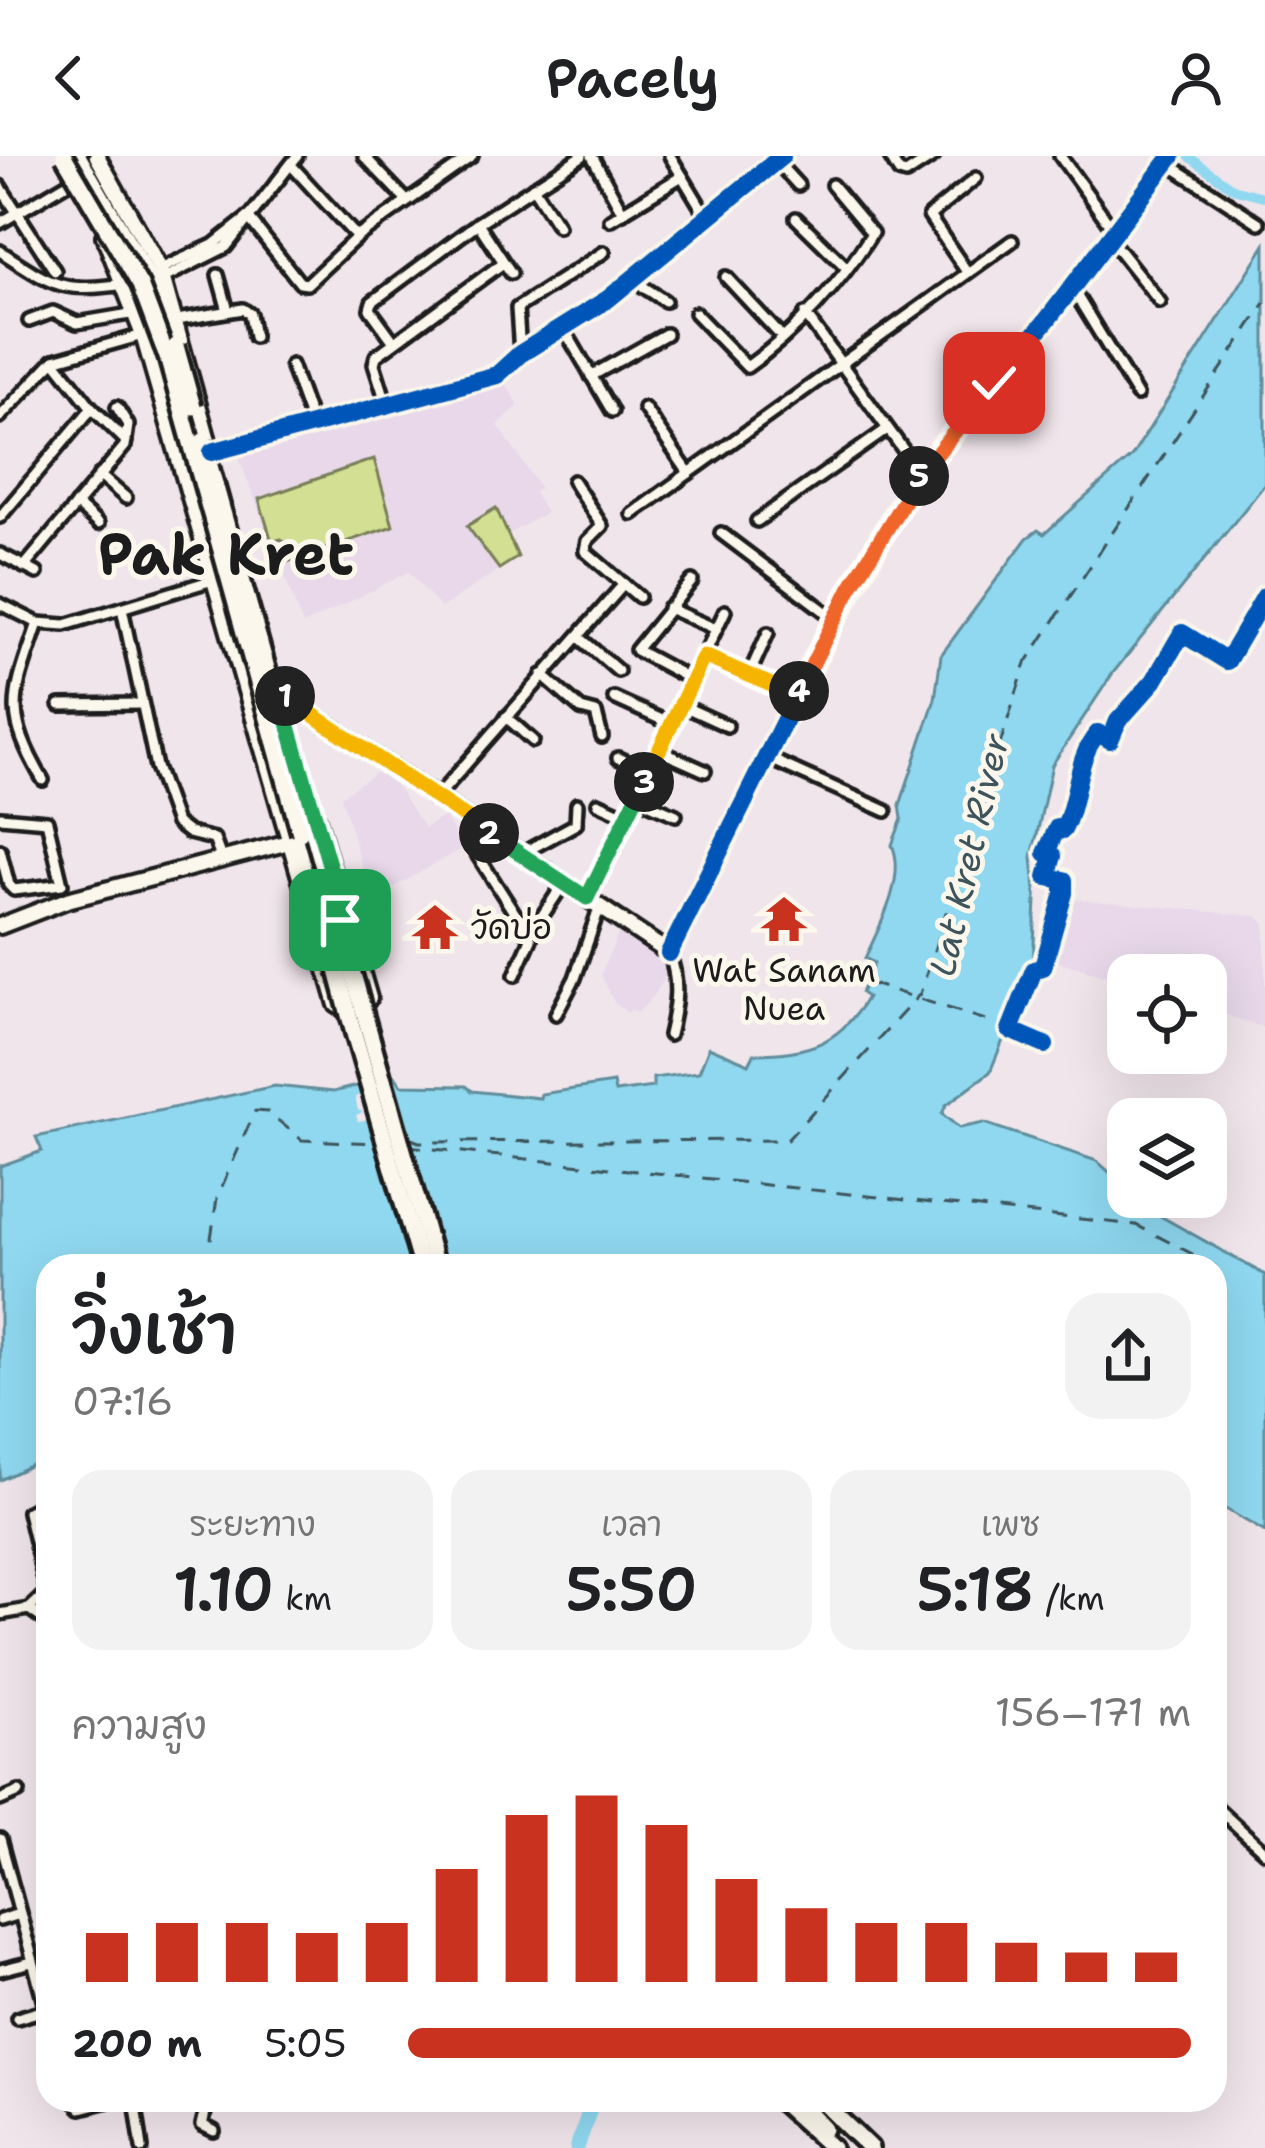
<!DOCTYPE html>
<html lang="th">
<head>
<meta charset="utf-8">
<style>
	:root { --surface:#fff; --page:#f2f2f2; --text:#202124; --muted:#757577; --accent:#c8321e }
	body { margin:0; font-family:"Shantell Sans","Playpen Sans Thai",sans-serif; background:var(--page); color:var(--text); height:100vh; display:flex; flex-direction:column; font-size:45px; white-space:nowrap }
	* { box-sizing:border-box; margin:0 }
	p { font-size:39px; color:var(--muted) }
	.icon { flex:none; width:66px; height:66px; fill:none; stroke:currentColor; stroke-width:2; stroke-linecap:round; stroke-linejoin:round }
	.map { position:relative; flex:1; overflow:hidden }
	.details { position:absolute; left:36px; top:1098px; width:1191px; height:858px; display:flex; flex-direction:column; background:var(--surface); border-radius:36px; box-shadow:0 12px 48px #0002 }
	.details>* { flex:none }
	.buttons { position:absolute; left:1107px; top:798px; display:grid; gap:24px }
	.buttons a { display:grid; place-items:center; width:120px; height:120px; border-radius:24px; background:var(--surface); box-shadow:0 12px 48px #0002; font-size:60px }
	.pin { position:absolute; display:grid; place-items:center; width:102px; height:102px; color:#fff; margin:-51px; border-radius:24px; box-shadow:0 6px 18px #0006 }
	.km { position:absolute; width:60px; height:60px; margin:-30px; border-radius:50%; background:#222; color:#fff; font-size:33px; line-height:60px; text-align:center }
	.round { display:grid; place-items:center; flex:none; width:126px; height:126px; border-radius:36px; background:var(--page) }
	.headline { display:flex; align-items:center; justify-content:space-between; height:204px; padding:0 36px }
	h1 { font-size:66px; font-weight:600; line-height:90px }
	.metrics { display:grid; grid-template-columns:repeat(3,1fr); gap:18px; height:204px; padding:12px 36px }
	.metrics div { display:grid; align-content:center; border-radius:30px; background:var(--page); text-align:center }
	.metrics b { font-size:60px; font-weight:600 }
	.metrics small { font-size:33px; font-weight:400 }
	.metrics p { font-size:33px }
	.chart { height:336px; padding:24px 36px }
	.chart p { display:flex; justify-content:space-between }
	.chart svg { width:100%; height:216px; margin-top:12px; stroke:var(--accent); stroke-width:6 }
	ul { padding:0 36px; list-style:none; font-size:39px }
	li { display:grid; grid-template-columns:192px 144px 1fr; align-items:center; height:90px }
	li i { height:30px; border-radius:15px; background:var(--accent) }
	header { display:flex; justify-content:space-between; align-items:center; height:156px; padding:0 36px; background:var(--surface); font-size:54px; font-weight:600 }
	.map>svg:first-child { display:block }
	.built { fill:#e8d8ea }
	.grass { fill:#d3e093; stroke:#787e58; stroke-width:3 }
	.water { fill:#8fd8f0; stroke:#618d9b; stroke-width:3 }
	.pier { fill:#f0e5eb }
	.lines { fill:none; stroke-linecap:round; stroke-linejoin:round }
	.canal { stroke:#8fd8f0; stroke-width:9 }
	.river { stroke:#8fd8f0; stroke-width:15 }
	.ferry { stroke:#3e545c; stroke-width:3; stroke-dasharray:15 12; stroke-linecap:butt }
	.street-casing { stroke:#1c1c1c; stroke-width:18 }
	.secondary-casing { stroke:#1c1c1c; stroke-width:22 }
	.primary-casing { stroke:#1c1c1c; stroke-width:24 }
	.street { stroke:#fbf7ec; stroke-width:9 }
	.secondary { stroke:#fbf7ec; stroke-width:14 }
	.primary { stroke:#fbf7ec; stroke-width:15 }
	.primary-bridge-casing { stroke:#1c1c1c; stroke-width:24; stroke-linecap:butt }
	.primary-bridge { stroke:#fbf7ec; stroke-width:15 }
	.cycleway-casing { stroke:#fbf7ec; stroke-width:26 }
	.cycleway { stroke:#0057b8; stroke-width:18 }
	.split-1-casing { stroke:#fff; stroke-width:24 }
	.split-2-casing { stroke:#fff; stroke-width:24 }
	.split-3-casing { stroke:#fff; stroke-width:24 }
	.split-4-casing { stroke:#fff; stroke-width:24 }
	.split-5-casing { stroke:#fff; stroke-width:24 }
	.split-6-casing { stroke:#fff; stroke-width:24 }
	.split-1 { stroke:#22a559; stroke-width:15 }
	.split-2 { stroke:#f5b400; stroke-width:15 }
	.split-3 { stroke:#22a559; stroke-width:15 }
	.split-4 { stroke:#f5b400; stroke-width:15 }
	.split-5 { stroke:#f0652b; stroke-width:15 }
	.split-6 { stroke:#f0652b; stroke-width:15 }
	.labels { text-anchor:middle; dominant-baseline:central; stroke-width:10; stroke-linejoin:round; paint-order:stroke }
	.poi-label { font-size:33px; fill:#1c1c1c; stroke:#fbf7ec; text-anchor:start }
	.water-label { font-size:36px; font-style:italic; fill:#3e545c; stroke:#fbf7ec }
	.town-label { font-size:57px; font-weight:bold; fill:#1c1c1c; stroke:#fbf7ec }
</style>
</head>
<body>
<header><svg class="icon" aria-label="back" viewBox="0 0 24 24"><path d="M15 5l-7 7 7 7"/></svg>Pacely<svg class="icon" aria-label="person" viewBox="0 0 24 24"><circle cx="12" cy="8" r="4"/><path d="M4 21q1-7 8-7t8 7"/></svg></header>
<div class="map">
<svg width="1265" height="1992" viewBox="0 0 1265 1992">
	<rect width="100%" height="100%" fill="#f0e5eb"/>
	<filter id="ink" filterUnits="userSpaceOnUse"><feTurbulence type="fractalNoise" baseFrequency=".00833" numOctaves="2"/><feDisplacementMap in="SourceGraphic" scale="24" xChannelSelector="R" yChannelSelector="G"/><feConvolveMatrix kernelMatrix="1 2 1 2 8 2 1 2 1" color-interpolation-filters="sRGB"/></filter>
	<g filter="url(#ink)">
		<g class="built">
			<path d="M502 221 519 249 498 269 540 332 534 336 546 357 507 379 518 401 441 452 409 416 303 469 238 299 401 247Z"/>
			<path d="M384 611 424 672 445 660 462 692 372 744 341 640Z"/>
			<path d="M1073 743 1257 760 1265 767V872L1206 852V819H1128V826L1053 804Z"/>
			<path d="M619 775 633 785 639 780 665 801 668 815 655 839 637 857 631 853 627 857 614 846 601 818Z"/>
		</g>
		<g class="grass">
			<path d="M374 303 393 370 281 408 278 400 295 393 281 383 272 386 259 343Z"/>
			<path d="M496 352 518 401 499 413 467 370Z"/>
		</g>
		<path class="water" d="M1265 89V328L1113 517 1052 609 1032 701 1036 743 1033 811 990 916 946 949 942 958 959 972 984 967 1097 1005 1128 1033V1041H1137L1155 1057 1265 1119V1376L1215 1347V1110H48V1301L0 1324V1010L42 995 36 981 275 930 333 936 395 920 401 929 466 930 472 935 540 942 541 938 613 927 615 936 653 931V922L699 916 709 891 749 908 754 898C807 898 840 888 867 841L861 837 874 807 865 802C879 772 907 721 892 689L902 663 900 649 935 543 941 499 1027 382 1038 374 1044 378 1132 300Z"/>
		<path class="pier" d="M393 915 448 1110H411L370 963 358 965 356 959 363 956 358 954 355 941 363 938 359 924Z"/>
		<g class="lines">
			<path class="canal" d="M1188 0 1234 33 1265 41"/>
			<path class="river" d="M577 1992 593 1944"/>
			<g class="ferry">
				<path d="M869 827 995 867"/>
				<path d="M409 982 419 986 787 984 920 838 1026 507 1265 147"/>
				<path d="M407 990 1136 1069 1202 1103"/>
				<path d="M207 1110 217 1042 255 955 268 956 302 984 379 987"/>
			</g>
			<defs>
				<g id="street">
					<path d="M364 0 406 44"/>
					<path d="M592 0 623 57"/>
					<path d="M670 0 708 63"/>
					<path d="M1060 0 1115 76"/>
					<path d="M890 1 899 16 906 18 934 0"/>
					<path d="M776 5 798 29"/>
					<path d="M1167 7 1259 67"/>
					<path d="M292 10 357 81"/>
					<path d="M0 30 55 115"/>
					<path d="M533 31 558 70"/>
					<path d="M248 61 300 127 307 128 357 81 472 0"/>
					<path d="M796 62 847 112"/>
					<path d="M610 64 682 20"/>
					<path d="M0 67 71 25"/>
					<path d="M478 67 511 117"/>
					<path d="M1110 83 1160 146"/>
					<path d="M0 95C54 130 60 137 125 128"/>
					<path d="M160 113 213 89 246 63"/>
					<path d="M967 116 929 60 976 22"/>
					<path d="M218 119 228 155"/>
					<path d="M726 121 782 181"/>
					<path d="M164 122 226 91 297 0"/>
					<path d="M633 124 665 145"/>
					<path d="M1072 132 1137 239"/>
					<path d="M695 157 747 211C794 178 842 126 872 77L832 29"/>
					<path d="M805 158 920 317"/>
					<path d="M177 164 243 153 250 158 254 181"/>
					<path d="M29 165 53 156 77 167 136 157"/>
					<path d="M564 173 612 255"/>
					<path d="M394 186 370 153 372 146 478 67 582 0"/>
					<path d="M520 198 517 152 604 96"/>
					<path d="M54 204 92 252 126 285"/>
					<path d="M291 209 313 270"/>
					<path d="M591 220 666 178"/>
					<path d="M387 249 374 208 376 200 503 107"/>
					<path d="M644 252 689 317"/>
					<path d="M0 261 54 204 143 179"/>
					<path d="M212 296 497 219 520 198 608 143 782 0"/>
					<path d="M99 319 126 342"/>
					<path d="M573 325 602 370 587 385 585 395 639 441"/>
					<path d="M76 348 98 368"/>
					<path d="M632 358 1012 85"/>
					<path d="M0 361 92 252"/>
					<path d="M757 365 886 274"/>
					<path d="M721 377 835 463"/>
					<path d="M0 398 37 417"/>
					<path d="M24 411 125 290 128 269 117 251"/>
					<path d="M0 448 38 467 65 469 213 424"/>
					<path d="M122 452 156 611 176 667 189 677 214 683 221 702"/>
					<path d="M668 452 716 473"/>
					<path d="M38 467C14 540 2 554 43 624"/>
					<path d="M579 481 618 515"/>
					<path d="M704 500 797 540"/>
					<path d="M542 519 581 553 596 557 602 581"/>
					<path d="M749 519 768 477"/>
					<path d="M692 524 636 494 692 425"/>
					<path d="M614 542 671 568"/>
					<path d="M60 549 142 548"/>
					<path d="M681 549 727 570"/>
					<path d="M506 561 533 585"/>
					<path d="M660 595 705 615"/>
					<path d="M618 602 648 616"/>
					<path d="M768 602 886 655"/>
					<path d="M436 642 624 428"/>
					<path d="M636 642 676 659"/>
					<path d="M598 647 627 660"/>
					<path d="M0 661 47 665 62 728 14 734 9 729 0 694"/>
					<path d="M485 674 476 695 478 700 531 783 515 819"/>
					<path d="M521 698 576 668 577 648"/>
					<path d="M587 742 725 455"/>
					<path d="M535 771 564 727"/>
					<path d="M556 858 575 822 600 750"/>
					<path d="M669 879C676 850 680 825 669 797"/>
					<path d="M29 1453 47 1436 28 1356 48 1345"/>
					<path d="M0 1458 29 1453 46 1465"/>
					<path d="M0 1644 19 1636"/>
					<path d="M1215 1650 1265 1696"/>
					<path d="M0 1683 48 1861"/>
					<path d="M0 1764 19 1758"/>
					<path d="M0 1814 32 1806"/>
					<path d="M17 1862 45 1854"/>
					<path d="M74 1944 81 1952 108 1945"/>
					<path d="M135 1944 142 1992"/>
					<path d="M208 1944 202 1969 214 1975"/>
				</g>
				<g id="secondary">
					<path d="M97 0 160 113 211 295"/>
					<path d="M104 80 143 179 337 849 351 857 360 855 369 842 317 663"/>
					<path d="M264 539 279 536 669 797 835 463 894 359 920 317 1047 164 1172 0"/>
					<path d="M0 770 67 744 289 686"/>
				</g>
				<g id="primary">
					<path d="M78 0 150 124 176 190"/>
					<path d="M151 175 191 317"/>
					<path d="M295 666 324 766"/>
					<path d="M368 871 436 1110"/>
					<path d="M353 874 421 1110"/>
					<path d="M779 1944 832 1992"/>
					<path d="M797 1944 824 1973"/>
					<path d="M820 1944 870 1992"/>
				</g>
			</defs>
			<use href="#street" class="street-casing"/>
			<use href="#secondary" class="secondary-casing"/>
			<use href="#primary" class="primary-casing"/>
			<use href="#street" class="street"/>
			<use href="#secondary" class="secondary"/>
			<use href="#primary" class="primary"/>
			<defs>
				<g id="primary-bridge">
					<path d="M64 0 140 129 167 201 300 677"/>
					<path d="M176 190 193 251"/>
					<path d="M203 285 368 871"/>
					<path d="M324 766 353 874"/>
				</g>
			</defs>
			<use href="#primary-bridge" class="primary-bridge-casing"/>
			<use href="#primary-bridge" class="primary-bridge"/>
			<defs>
				<g id="cycleway">
					<path d="M212 296 497 219 520 198 608 143 782 0"/>
					<path d="M669 797 835 463 894 359 920 317 1047 164 1172 0"/>
					<path d="M1045 889 1010 874 1034 814 1043 811 1064 737V724L1047 721 1053 700 1046 697 1057 672 1063 674C1079 644 1075 602 1098 577L1110 584 1118 565 1154 525 1182 477 1227 505 1265 440"/>
				</g>
			</defs>
			<use href="#cycleway" class="cycleway-casing"/>
			<use href="#cycleway" class="cycleway"/>
		</g>
	</g>
	<g class="lines" filter="url(#ink)">
		<defs>
			<path id="split-1" d="M285 540 279 536 344 760 340 764"/>
			<path id="split-2" d="M285 540 489 677"/>
			<path id="split-3" d="M489 677 587 742 644 626"/>
			<path id="split-4" d="M644 626 704 500 797 540 799 535"/>
			<path id="split-5" d="M799 535 850 433 919 320"/>
			<path id="split-6" d="M919 320 994 227"/>
		</defs>
		<use href="#split-1" class="split-1-casing"/>
		<use href="#split-2" class="split-2-casing"/>
		<use href="#split-3" class="split-3-casing"/>
		<use href="#split-4" class="split-4-casing"/>
		<use href="#split-5" class="split-5-casing"/>
		<use href="#split-6" class="split-6-casing"/>
		<use href="#split-1" class="split-1"/>
		<use href="#split-2" class="split-2"/>
		<use href="#split-3" class="split-3"/>
		<use href="#split-4" class="split-4"/>
		<use href="#split-5" class="split-5"/>
		<use href="#split-6" class="split-6"/>
	</g>
	<defs>
		<symbol id="temple-bare" viewBox="-9 -9 18 18"><path d="M0-6L5-2H3V0L6.5 2.5H4V6H1.5V3h-3V6H-4V2.5H-6.5L-3 0V-2H-5Z" fill="#c8321e" stroke="#fbf7ec" stroke-width="2.5" paint-order="stroke"/></symbol>
	</defs>
	<g fill-rule="evenodd">
		<use href="#temple-bare" x="751" y="730" width="66" height="66"/>
		<use href="#temple-bare" x="402" y="738" width="66" height="66"/>
	</g>
	<g class="labels">
		<g class="poi-label">
			<text x="471" y="771">วัดบ่อ</text>
			<text x="784" y="814" text-anchor="middle">Wat Sanam<tspan x="784" dy="38">Nuea</tspan></text>
		</g>
		<g class="water-label">
			<text transform="translate(969 699) rotate(-77)">Lat Kret River</text>
		</g>
		<g class="town-label">
			<text x="226" y="398">Pak Kret</text>
		</g>
	</g>
</svg>
<div class="buttons">
<a><svg class="icon" aria-label="locate" viewBox="0 0 24 24"><circle cx="12" cy="12" r="6"/><path d="M12 2v4M12 18v4M2 12h4M18 12h4"/></svg></a>
<a><svg class="icon" aria-label="layers" viewBox="0 0 24 24"><path d="M12 4l9 5-9 5-9-5zM3 14l9 5 9-5"/></svg></a>
</div>
<div class="pin" style="left:340px;top:764px;background:#1e9e55"><svg class="icon" aria-label="arrive" viewBox="0 0 24 24"><path d="M6 21V4h12l-3 4 3 4H6"/></svg></div>
<div class="pin" style="left:994px;top:227px;background:#d93025"><svg class="icon" aria-label="check" viewBox="0 0 24 24"><path d="M5 12l5 5 9-10"/></svg></div>
<b class="km" style="left:285px;top:540px">1</b>
<b class="km" style="left:489px;top:677px">2</b>
<b class="km" style="left:644px;top:626px">3</b>
<b class="km" style="left:799px;top:535px">4</b>
<b class="km" style="left:919px;top:320px">5</b>
<section class="details">
<div class="headline"><div><h1>วิ่งเช้า</h1><p>07:16</p></div><a class="round"><svg class="icon" aria-label="share" viewBox="0 0 24 24"><path d="M12 15V3M7 8l5-5 5 5M5 13v7h14v-7"/></svg></a></div>
<div class="metrics">
<div><p>ระยะทาง</p><b>1.10<small> km</small></b></div>
<div><p>เวลา</p><b>5:50</b></div>
<div><p>เพซ</p><b>5:18<small> /km</small></b></div>
</div>
<div class="chart"><p><span>ความสูง</span>156–171 m</p>
<svg viewBox="0 0 160 44" preserveAspectRatio="none"><path d="M5 44V34M15 44V32M25 44V32M35 44V34M45 44V32M55 44V21M65 44V10M75 44V6M85 44V12M95 44V23M105 44V29M115 44V32M125 44V32M135 44V36M145 44V38M155 44V38"/></svg>
</div>
<ul>
<li><b>200 m</b>5:05<i style="width:100%"></i></li>
</ul>
</section>
</div>
</body>
</html>
